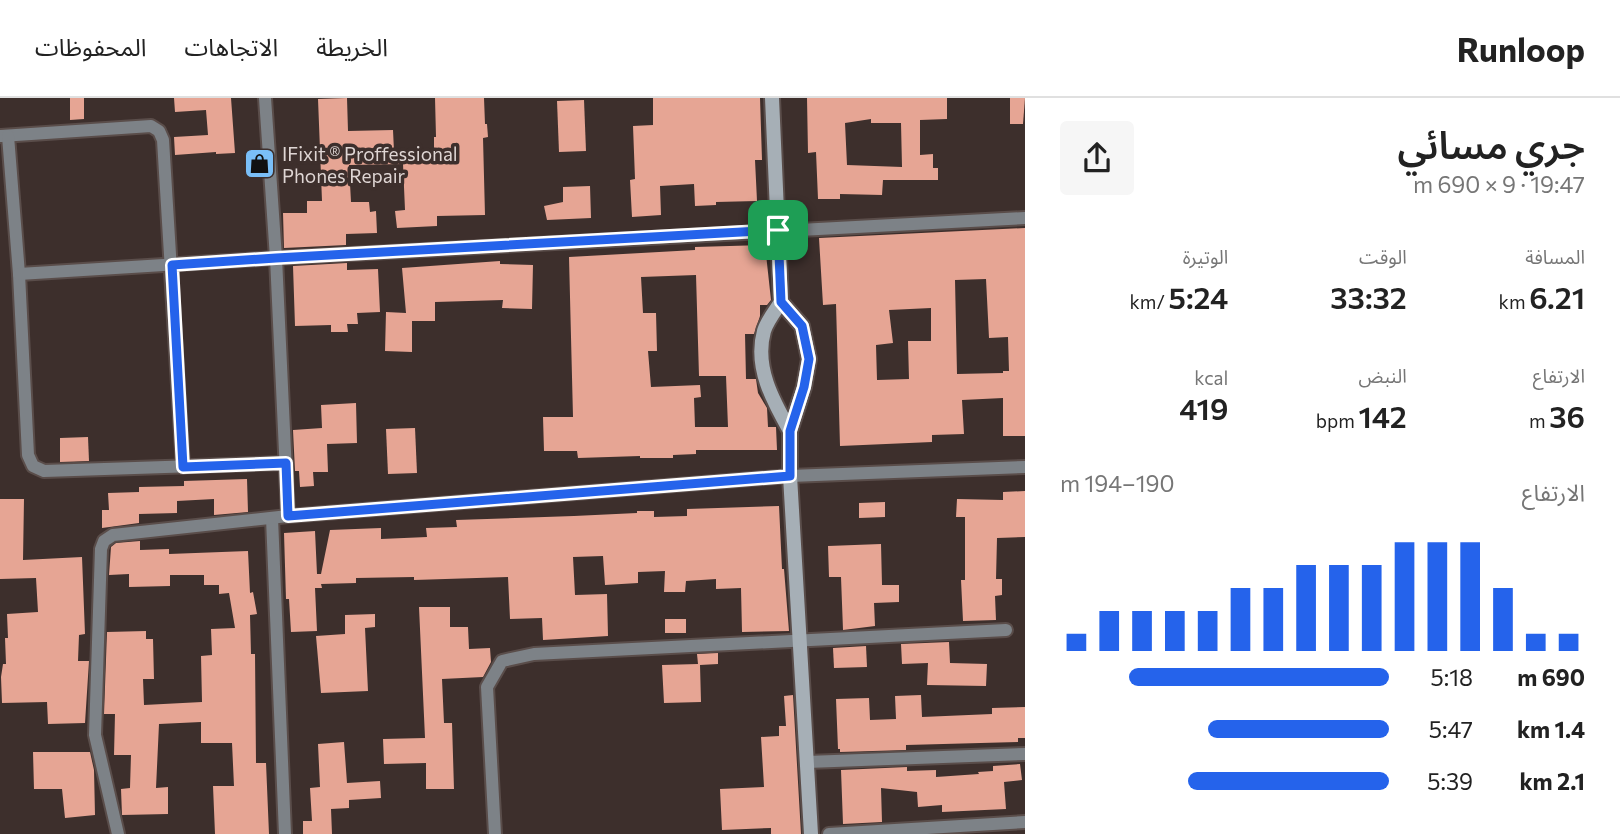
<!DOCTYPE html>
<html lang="ar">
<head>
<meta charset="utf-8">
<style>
	:root { --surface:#fff; --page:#f6f6f6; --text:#222; --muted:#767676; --line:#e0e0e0; --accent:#2563eb }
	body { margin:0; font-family:Commissioner,"Noto Sans Arabic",sans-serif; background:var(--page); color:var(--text); direction:rtl; height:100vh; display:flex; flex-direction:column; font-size:26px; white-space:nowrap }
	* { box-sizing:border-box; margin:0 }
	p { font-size:23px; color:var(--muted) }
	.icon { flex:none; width:38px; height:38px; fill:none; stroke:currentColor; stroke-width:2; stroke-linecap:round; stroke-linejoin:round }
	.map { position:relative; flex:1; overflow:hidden; direction:ltr }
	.sheet { display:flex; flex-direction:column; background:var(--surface); width:595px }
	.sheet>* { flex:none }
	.pin { position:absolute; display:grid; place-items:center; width:60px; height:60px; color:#fff; margin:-30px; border-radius:14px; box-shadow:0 4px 10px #0006 }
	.round { display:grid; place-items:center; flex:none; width:74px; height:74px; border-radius:7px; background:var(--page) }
	.head { display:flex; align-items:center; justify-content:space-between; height:119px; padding:0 35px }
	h1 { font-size:38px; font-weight:600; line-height:52px }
	.stats { display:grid; grid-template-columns:repeat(3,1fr); gap:10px; height:119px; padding:7px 35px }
	.stats div { display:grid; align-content:center }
	.stats b { font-size:30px; font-weight:600 }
	.stats small { font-size:19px; font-weight:400 }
	.stats p { font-size:19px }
	.chart { height:196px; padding:14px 35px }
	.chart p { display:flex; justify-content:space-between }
	.chart svg { width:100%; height:126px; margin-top:7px; stroke:var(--accent); stroke-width:6 }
	ul { padding:0 35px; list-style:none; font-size:23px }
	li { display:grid; grid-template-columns:112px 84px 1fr; align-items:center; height:52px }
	li i { height:18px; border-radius:9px; background:var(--accent) }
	header { display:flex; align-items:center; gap:42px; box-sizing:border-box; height:98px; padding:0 35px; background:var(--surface); border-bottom:2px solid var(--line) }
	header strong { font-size:33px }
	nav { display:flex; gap:38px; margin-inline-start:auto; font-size:24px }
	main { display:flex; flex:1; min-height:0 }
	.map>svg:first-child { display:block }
	.building { fill:#e6a594; fill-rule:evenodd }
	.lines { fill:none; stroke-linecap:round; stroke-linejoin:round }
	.street-casing { stroke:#5a4d4a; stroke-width:16 }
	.secondary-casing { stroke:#5a4d4a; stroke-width:18 }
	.street { stroke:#7d8287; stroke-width:12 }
	.secondary { stroke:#a6afb6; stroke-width:14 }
	.route-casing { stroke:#fff; stroke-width:14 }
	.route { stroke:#2563eb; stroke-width:9 }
	.labels { text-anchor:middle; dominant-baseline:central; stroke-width:7; stroke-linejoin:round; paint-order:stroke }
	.poi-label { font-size:19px; fill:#dfd6d4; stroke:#3d2f2c; text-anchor:start }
</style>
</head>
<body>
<header>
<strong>Runloop</strong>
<nav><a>الخريطة</a><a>الاتجاهات</a><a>المحفوظات</a></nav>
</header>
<main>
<section class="sheet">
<div class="head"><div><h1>جري مسائي</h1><p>19:47 · 9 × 690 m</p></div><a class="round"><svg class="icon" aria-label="share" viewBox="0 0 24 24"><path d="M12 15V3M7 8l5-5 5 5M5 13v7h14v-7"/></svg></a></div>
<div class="stats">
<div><p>المسافة</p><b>6.21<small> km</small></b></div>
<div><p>الوقت</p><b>33:32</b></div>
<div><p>الوتيرة</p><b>5:24<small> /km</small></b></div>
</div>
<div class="stats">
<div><p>الارتفاع</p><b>36<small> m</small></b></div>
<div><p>النبض</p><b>142<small> bpm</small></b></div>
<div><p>kcal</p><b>419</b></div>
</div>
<div class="chart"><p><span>الارتفاع</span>190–194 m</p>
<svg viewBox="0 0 160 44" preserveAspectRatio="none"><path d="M5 44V38M15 44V30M25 44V30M35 44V30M45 44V30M55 44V22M65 44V22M75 44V14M85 44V14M95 44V14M105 44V6M115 44V6M125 44V6M135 44V22M145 44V38M155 44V38"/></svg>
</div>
<ul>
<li><b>690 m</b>5:18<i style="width:79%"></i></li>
<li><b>1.4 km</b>5:47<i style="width:55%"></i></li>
<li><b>2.1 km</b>5:39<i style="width:61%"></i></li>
</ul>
</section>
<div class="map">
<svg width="1025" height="736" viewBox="0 0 1025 736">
	<rect width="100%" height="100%" fill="#3d2f2c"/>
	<g class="building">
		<path d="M70 0H84V21L70 22Z"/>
		<path d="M174 0H231L235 55 216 56V54L175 57 174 39 208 37 206 12 175 14Z"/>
		<path d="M347 0 348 33 393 32 394 53 434 52V39H436L435 0H484L485 26H487L488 39 483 40 485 117 437 118V128L397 130 395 113 405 112 403 66 349 67 351 104H369L370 114 376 113 377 135 346 136V147L284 150 283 115H307V103H322L318 1Z"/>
		<path d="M653 0H760L762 62H755L757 103 716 104V107L695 108 694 86 660 88 661 117 632 119 630 82 635 81 633 28 653 27Z"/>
		<path d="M807 0H947V21L920 22V57L933 56V70H938V82H883L882 97 840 96V101H818L816 54 808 55ZM871 21V25H901L902 69 847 67 845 25Z"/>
		<path d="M1010 0H1025L1023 26H1010Z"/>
		<path d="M584 2 586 53 559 54 557 3Z"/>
		<path d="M590 88 591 120 547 122 544 108 563 104V89Z"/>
		<path d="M1025 130V338H1003V300L962 302 964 336 932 337V344L840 348 836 206 823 207 819 140ZM986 181 989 240 1008 239 1009 273H1003V275L957 276 955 182ZM931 210V243H908L909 281 877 282 876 247 893 245 889 212Z"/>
		<path d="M765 147 771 202 767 207H760V218L754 236H745L746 281H756L758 295 767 310 768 329H776L777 352H696V356L673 357V360H640V358L578 360 577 353H544L543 319H573L569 159 695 152V149ZM696 177 699 278H726L728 329H695L694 300 701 299 700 287 651 289 648 253H657L656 215H643L641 179Z"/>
		<path d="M500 163V166L533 167 532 211 502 210 503 202 435 204V223H412V254L385 253 386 214 406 215 402 170Z"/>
		<path d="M347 165V172L378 171 380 214 357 215 358 226H347L348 234H331V227L295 228 293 168Z"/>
		<path d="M356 305 357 345 327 346 328 374H313L314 388 300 389 299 373H295L293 332 322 330 321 307Z"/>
		<path d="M415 330 417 375 388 376 386 331Z"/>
		<path d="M88 339 89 363 60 364V340Z"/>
		<path d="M247 381 248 414 214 417V401L177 403V415L139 416V425L102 430V412H109L108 395 139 394V389L184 388V383Z"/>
		<path d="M1025 393V439L997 440 996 481H1002V497L995 498 996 522 963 523 961 482H965V419H956L957 401 1003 402V394Z"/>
		<path d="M0 401H24L23 462 82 459 85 536 79 537 78 563H89L85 625 48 626 47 604 2 605 1 579 3 566H6L5 540H8L7 516 38 514 36 480 0 481Z"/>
		<path d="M885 404V419L859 420V405Z"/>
		<path d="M779 408 782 471H784L789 533 742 534 741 490 716 491V481L686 483 685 494H664L665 473 638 474V485L605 487 603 458 573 459 575 497 607 496 608 538 543 542 542 520 510 521 508 479 414 482V479L356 480V485L321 486 322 490H315L317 533 291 534 289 501H286L284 435 315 433 317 476H321L330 432 381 430V441L427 439 426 430 457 429 456 422 574 418 637 415V413H654V419L687 418V411Z"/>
		<path d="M140 443V452L169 451V456L248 453 250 495 253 494 257 516 250 517 251 556H255L256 665H266L269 736H215L213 688H234L232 645H201V624L159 626 156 690 168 689V716L122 717 121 691 130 690 131 657H114L115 616H104L107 534 146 533V541H153L154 581H143L144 607 202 604 201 558 212 557 211 531 235 530 229 495 219 496V487H204V477H170V488L129 489V476L109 477 111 449 116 445Z"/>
		<path d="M881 446 882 487H899V504L874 505 875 528 843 532 841 479H829L828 448Z"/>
		<path d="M419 509H450V529H468L469 551 490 550 491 564 483 579 442 581 444 625H452L454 691H426V665L384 666 383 641 425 640Z"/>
		<path d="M375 516V529L365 530 368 593 321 595 316 538 345 536V517Z"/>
		<rect x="665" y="521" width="21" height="14"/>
		<path d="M949 544 950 565 987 566 986 588 927 587 928 565 902 566 901 546Z"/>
		<path d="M866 548 867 569 834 570 833 550Z"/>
		<path d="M718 555V566L700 567 701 604 664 605 662 567 698 566 697 556Z"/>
		<path d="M793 597 801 736H771V730L722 732 720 691 764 689 761 639 779 638V628H786L784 598Z"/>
		<path d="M921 597 922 619 992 616V610L1025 609V640H1018V644L906 647V652L840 654V651H838L836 601 869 600 870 622 896 621 895 598Z"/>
		<path d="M344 644 347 685 380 683 381 700 349 702V710L331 711 332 736H303V723H312L310 690 320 689 318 646Z"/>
		<path d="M33 654H90L94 672 95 717 65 720 62 691H34Z"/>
		<path d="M1020 666 1022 682 1004 684 1006 711 942 714V707L918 709 917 694 881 690 882 724 843 726 841 672 907 669V673L936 672V679L979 676 978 674 993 673V668Z"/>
	</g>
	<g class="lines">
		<defs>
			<g id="street">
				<path d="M265 0 276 160 288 418 790 378 1025 369"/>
				<path d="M1 38 151 28 159 33 163 42 183 369"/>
				<path d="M8 38 19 176 28 357 33 368 44 373 286 365"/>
				<path d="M19 176 276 160 1025 120"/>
				<path d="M272 420 285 736"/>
				<path d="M807 664 1025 656"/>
				<path d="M118 736 95 637 101 451 104 443 113 437 288 418"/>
				<path d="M495 736 487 589 502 563 534 556 1006 532"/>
				<path d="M829 736 1025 724"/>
			</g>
			<g id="secondary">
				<path d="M772 0 781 204C775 213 767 223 764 233 754 269 773 303 790 333"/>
				<path d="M781 204 802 228 809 261 804 289 790 333V378L811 736"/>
			</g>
		</defs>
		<use href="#street" class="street-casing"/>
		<use href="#secondary" class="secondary-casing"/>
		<use href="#street" class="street"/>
		<use href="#secondary" class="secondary"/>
	</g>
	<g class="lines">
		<defs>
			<path id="route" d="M778 132 781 204 802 228 809 261 804 289 790 333V378L288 418 286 365 183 369 172 167 276 160Z"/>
		</defs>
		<use href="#route" class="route-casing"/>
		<use href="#route" class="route"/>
	</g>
	<defs>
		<symbol id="shop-square" viewBox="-11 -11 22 22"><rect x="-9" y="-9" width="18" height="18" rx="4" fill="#7abff8" stroke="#3d2f2c"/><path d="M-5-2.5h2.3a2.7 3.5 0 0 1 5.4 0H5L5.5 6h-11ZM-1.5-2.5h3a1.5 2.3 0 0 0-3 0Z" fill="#111"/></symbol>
	</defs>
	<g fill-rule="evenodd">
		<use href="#shop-square" x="242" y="48" width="35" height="35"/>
	</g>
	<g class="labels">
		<g class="poi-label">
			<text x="282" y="55">IFixit ® Proffessional<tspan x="282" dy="22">Phones Repair</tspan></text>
		</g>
	</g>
</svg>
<div class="pin" style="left:778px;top:132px;background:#1e9e55"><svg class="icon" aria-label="arrive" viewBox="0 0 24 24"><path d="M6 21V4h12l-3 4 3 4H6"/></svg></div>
</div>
</main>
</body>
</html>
